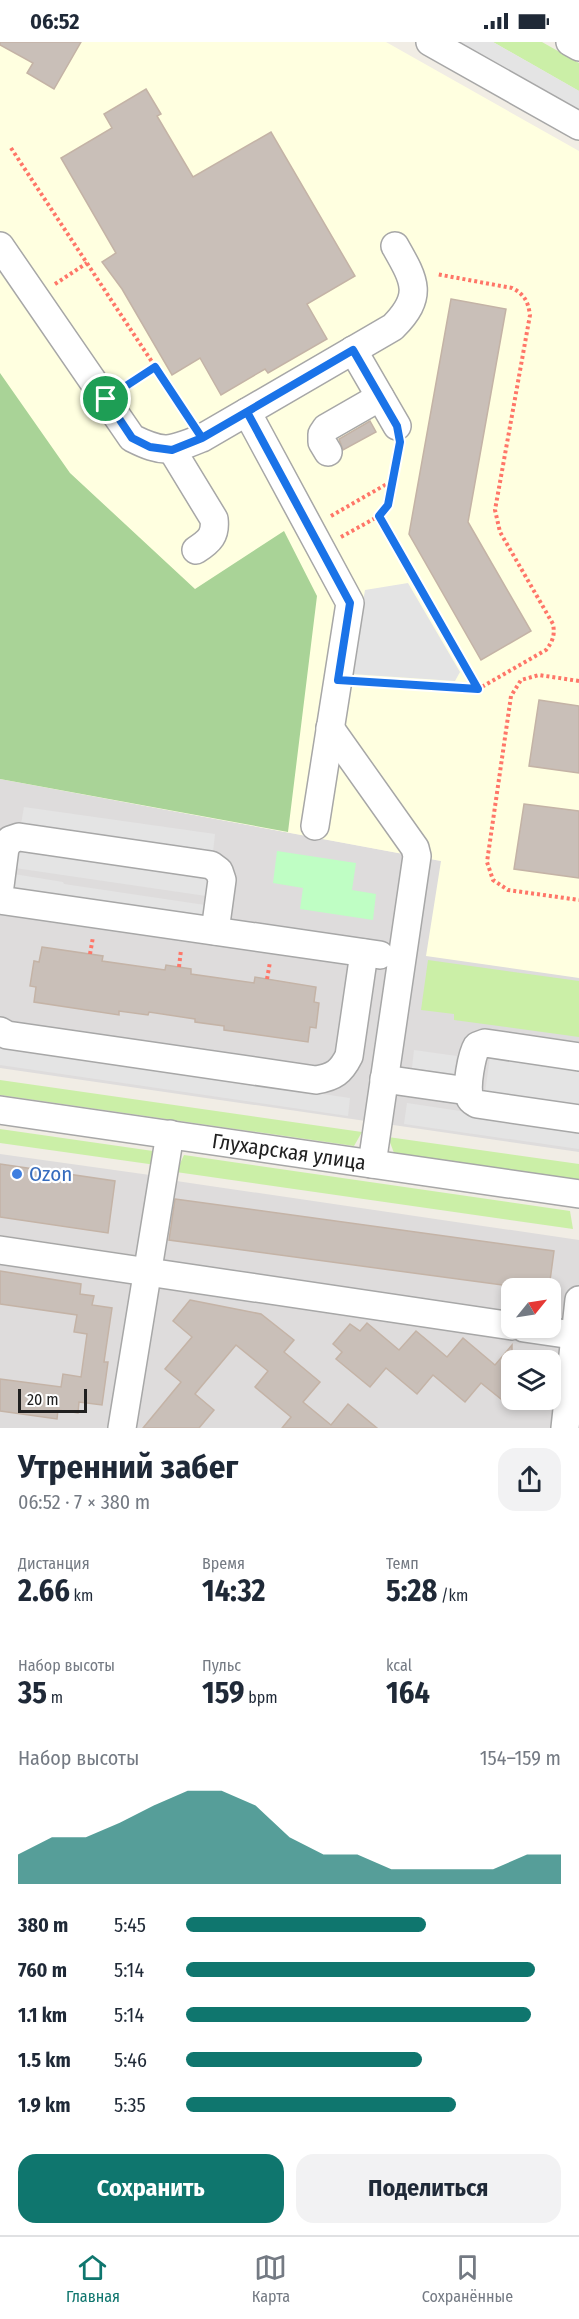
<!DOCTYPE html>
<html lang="ru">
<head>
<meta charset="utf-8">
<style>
	:root { --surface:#fff; --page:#f2f2f3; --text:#1f2937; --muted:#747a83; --line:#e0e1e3; --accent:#0f766e }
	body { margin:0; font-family:"Fira Sans Condensed",sans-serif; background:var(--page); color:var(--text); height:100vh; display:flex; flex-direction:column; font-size:22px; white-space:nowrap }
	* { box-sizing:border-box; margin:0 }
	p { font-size:20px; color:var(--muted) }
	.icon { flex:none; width:33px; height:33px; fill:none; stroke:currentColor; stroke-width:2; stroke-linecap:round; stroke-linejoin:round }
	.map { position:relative; height:1386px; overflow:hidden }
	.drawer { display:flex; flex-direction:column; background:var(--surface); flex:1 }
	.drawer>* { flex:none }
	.needle { width:39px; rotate:60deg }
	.controls { position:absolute; left:501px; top:1236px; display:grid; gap:12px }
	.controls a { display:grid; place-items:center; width:60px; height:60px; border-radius:12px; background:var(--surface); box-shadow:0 3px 9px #0003; font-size:30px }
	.scale { position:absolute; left:18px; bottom:15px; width:69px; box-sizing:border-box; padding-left:6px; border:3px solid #202020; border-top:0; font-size:16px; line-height:21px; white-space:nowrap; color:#202020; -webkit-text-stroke:4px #fff; paint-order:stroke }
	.pin { position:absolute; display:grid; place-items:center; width:51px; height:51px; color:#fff; margin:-26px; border:3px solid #fff; border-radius:50%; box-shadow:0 2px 6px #0007 }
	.round { display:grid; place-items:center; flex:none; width:63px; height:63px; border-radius:18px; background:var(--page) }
	.summary { display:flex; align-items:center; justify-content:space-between; height:102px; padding:0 18px }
	h1 { font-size:33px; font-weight:700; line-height:45px }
	.figures { display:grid; grid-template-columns:repeat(3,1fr); gap:9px; height:102px; padding:6px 18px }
	.figures div { display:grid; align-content:center }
	.figures b { font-size:30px; font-weight:700 }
	.figures small { font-size:16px; font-weight:400 }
	.figures p { font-size:16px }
	.chart { height:168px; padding:12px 18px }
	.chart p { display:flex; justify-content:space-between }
	.chart svg { width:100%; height:108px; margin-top:6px; fill:var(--accent); opacity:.7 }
	.action { display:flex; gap:12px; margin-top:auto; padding:12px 18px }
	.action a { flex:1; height:69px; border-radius:18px; background:var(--accent); color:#fff; font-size:24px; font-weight:700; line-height:69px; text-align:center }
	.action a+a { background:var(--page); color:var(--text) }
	ul { padding:0 18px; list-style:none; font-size:20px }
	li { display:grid; grid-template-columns:96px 72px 1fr; align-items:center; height:45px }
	li i { height:15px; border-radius:8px; background:var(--accent) }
	.status { display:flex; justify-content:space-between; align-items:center; height:42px; padding:0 30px; background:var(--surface); direction:ltr }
	.status svg { height:16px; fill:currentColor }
	.tab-bar { display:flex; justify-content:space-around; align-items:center; height:84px; border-top:2px solid var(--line); background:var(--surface); font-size:16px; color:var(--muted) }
	.tab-bar a { display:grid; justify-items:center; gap:3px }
	.tab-bar .on { color:var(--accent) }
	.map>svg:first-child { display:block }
	.residential { fill:#dedcdc; fill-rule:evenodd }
	.education { fill:#ffffe0 }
	.grass { fill:#cbefa7 }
	.forest { fill:#a9d397 }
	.park { fill:#bffec4 }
	.parking { fill:#e4e4e4 }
	.building { fill:#c9bfb8; stroke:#c4b3a6; stroke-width:1.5 }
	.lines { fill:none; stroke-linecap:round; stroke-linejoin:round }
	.minor-casing { stroke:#a7a7a7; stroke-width:30 }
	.path { stroke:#ff7668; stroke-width:4; stroke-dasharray:3 3; stroke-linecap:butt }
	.minor { stroke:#fff; stroke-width:27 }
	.route-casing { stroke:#fff; stroke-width:12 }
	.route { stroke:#1a73e8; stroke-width:8 }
	.shop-dot { fill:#3f7fe0; stroke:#fff; stroke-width:2 }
	.labels { text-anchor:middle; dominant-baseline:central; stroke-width:4.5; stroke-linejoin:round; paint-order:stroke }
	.street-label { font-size:21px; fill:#202020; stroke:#fff }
	.shop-label { font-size:21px; fill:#366cbe; stroke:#fff; text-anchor:start }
</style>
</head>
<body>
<div class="status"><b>06:52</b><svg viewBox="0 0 49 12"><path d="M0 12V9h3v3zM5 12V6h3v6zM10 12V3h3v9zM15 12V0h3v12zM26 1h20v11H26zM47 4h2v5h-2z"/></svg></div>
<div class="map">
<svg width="579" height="1386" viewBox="0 0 579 1386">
	<rect width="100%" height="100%" fill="#f1ede5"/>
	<g class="residential">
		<path d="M579 598V1110L0 1026V737L441 819Z"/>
		<path d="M0 1112 150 1133 141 1214 0 1193Z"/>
		<path d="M156 1136 579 1198V1386H0V1200L144 1222ZM512 1246H550V1286H512ZM512 1318H550V1358H512Z"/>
	</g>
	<path class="education" d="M0 0H386L579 109V936L426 914 441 819 0 737Z"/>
	<g class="grass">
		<path d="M493 0H542L579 21V49Z"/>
		<path d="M428 918 579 939V995L454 978V972L421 968Z"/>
		<path d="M0 1038 362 1090 354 1104 0 1053Z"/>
		<path d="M0 1087 153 1109 156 1123 0 1101Z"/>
		<path d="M388 1095 579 1122V1138L394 1111Z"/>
		<path d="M184 1113 570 1169 573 1187 176 1130Z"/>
	</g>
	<path class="forest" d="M0 331 70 431 195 547 284 489 317 554 288 790 0 737Z"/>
	<path class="park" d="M277 809 356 821 352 848 376 852 373 878 300 867 303 846 273 841Z"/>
	<g class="parking">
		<path d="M455 0H493L579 49V70Z"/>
		<path d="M408 541 460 630 455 639 351 632 365 548Z"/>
		<path d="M24 765 215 792 213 810 21 782Z"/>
		<path d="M17 808 209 836 206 854 15 826Z"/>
		<path d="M14 832 63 840 64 842 205 863 203 879 11 851Z"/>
		<path d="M0 1005 350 1056 348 1074 0 1023Z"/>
		<path d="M414 1008 457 1014 454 1032 412 1026Z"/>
		<path d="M490 1015 579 1027V1065L485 1051Z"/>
		<path d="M407 1061 579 1087V1107L404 1082Z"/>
	</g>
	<g class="building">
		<path d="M0 0H81L54 47 27 31 33 21 0 3Z"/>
		<path d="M146 47 161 72 157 74 193 135 271 90 355 234 307 262 327 297 268 331 265 327 221 353 200 316 172 333 122 247 102 220 116 211 61 116 112 86 104 72Z"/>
		<path d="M451 257 506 267 468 480 531 589 481 618 409 492Z"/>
		<path d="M370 379 376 390 343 408 339 397Z"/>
		<path d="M539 658 579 664V731L529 724Z"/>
		<path d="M524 762 579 769V836L514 827Z"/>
		<path d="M42 905 103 914 102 919 165 928 166 923 191 927V932L254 941 255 935 316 945 314 960 319 961 316 986 310 985 308 1000 224 988V984L195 980V977L149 970 148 973 119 969V973L34 960 36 945 30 944 34 919 39 920Z"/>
		<path d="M0 1122 115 1139 108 1191 0 1175Z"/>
		<path d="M175 1157 554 1209 549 1246H524L169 1198Z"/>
		<path d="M0 1229 81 1242 80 1252 94 1254 92 1263 112 1266 104 1320H108L102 1363 79 1360 78 1371 58 1368 57 1377 0 1369V1337L61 1345 63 1332 81 1335 87 1292 74 1290 77 1273 0 1262Z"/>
		<path d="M190 1258 261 1272 294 1298 284 1310 320 1340 303 1360 331 1383 348 1362 377 1386H282L291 1375 255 1345 268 1329 236 1303 195 1352 214 1368 199 1386H143L181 1340 165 1327 192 1295 173 1279Z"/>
		<path d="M367 1281 399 1308 416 1289 447 1315 463 1296 495 1323 512 1303V1366L481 1341 465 1360 433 1333 417 1352 386 1326 370 1345 336 1317 342 1310 333 1302 350 1282 360 1289Z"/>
	</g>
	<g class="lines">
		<defs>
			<g id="minor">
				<path d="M430 0 579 84"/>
				<path d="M570 0 579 5"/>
				<path d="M0 204 132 396C164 412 170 409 202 396L393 285C424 254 415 239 395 204"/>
				<path d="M353 308 397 384"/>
				<path d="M247 370 350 561 315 784"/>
				<path d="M172 408 214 477C216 493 210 499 196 508"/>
				<path d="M328 410 322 400V392L326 386 380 355"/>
				<path d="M330 686 415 806 417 814 372 1122"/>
				<path d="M0 844 5 806 10 798 19 795 211 823 219 829 222 838 215 889"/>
				<path d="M0 858 380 913"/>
				<path d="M0 989 7 993 316 1038C334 1035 341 1030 349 1014L364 911"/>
				<path d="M579 1015 485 1001 477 1004C472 1012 465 1047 470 1056 471 1059 474 1060 477 1062L579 1077"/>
				<path d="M384 1037 468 1049"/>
				<path id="s1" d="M0 1068 579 1152"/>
				<path d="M0 1208 512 1284"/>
				<path d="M524 1286 579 1294"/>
				<path d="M122 1386 170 1092"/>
				<path d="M565 1386 579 1258"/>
			</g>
		</defs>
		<use href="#minor" class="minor-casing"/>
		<g class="path">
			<path d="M11 106 189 376"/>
			<path d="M55 242 87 221"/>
			<path d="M126 344 155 325"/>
			<path d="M331 474 392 439"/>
			<path d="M379 474 478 647"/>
			<path d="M341 495 379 474 388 463 399 406"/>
			<path d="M363 639 478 647 546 608C553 599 555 593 553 582L500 490 495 468 530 273C528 259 524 252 512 246L436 232"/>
			<path d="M579 639 539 633 521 638 511 654 487 820 493 838 508 848 579 858"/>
			<path d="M90 912 93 895"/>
			<path d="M179 925 181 908"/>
			<path d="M267 937 270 920"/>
		</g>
		<use href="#minor" class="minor"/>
	</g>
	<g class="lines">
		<defs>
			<path id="route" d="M106 357 132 396 150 405 172 408 202 396 247 370 350 561 338 638 478 647 379 474 388 463 400 400 397 384 353 308 202 396 155 325 106 357"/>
		</defs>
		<use href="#route" class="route-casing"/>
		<use href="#route" class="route"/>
	</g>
	<circle class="shop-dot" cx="17" cy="1132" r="6"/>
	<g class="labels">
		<g class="street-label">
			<text stroke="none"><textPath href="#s1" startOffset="292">Глухарская улица</textPath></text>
		</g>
		<g class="shop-label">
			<text x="29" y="1132">Ozon</text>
		</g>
	</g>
</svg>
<div class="controls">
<a><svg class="needle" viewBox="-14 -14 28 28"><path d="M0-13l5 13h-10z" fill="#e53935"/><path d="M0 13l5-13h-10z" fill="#747a83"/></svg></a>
<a><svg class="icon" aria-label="layers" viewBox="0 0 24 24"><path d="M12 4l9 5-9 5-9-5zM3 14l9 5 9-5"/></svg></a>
</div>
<div class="scale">20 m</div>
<div class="pin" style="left:106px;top:357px;background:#1e9e55"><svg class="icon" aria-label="arrive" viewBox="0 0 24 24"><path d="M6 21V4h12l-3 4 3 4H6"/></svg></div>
</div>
<section class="drawer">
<div class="summary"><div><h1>Утренний забег</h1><p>06:52 · 7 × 380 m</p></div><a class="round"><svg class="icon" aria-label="share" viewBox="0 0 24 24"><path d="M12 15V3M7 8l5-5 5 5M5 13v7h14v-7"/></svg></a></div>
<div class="figures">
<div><p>Дистанция</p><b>2.66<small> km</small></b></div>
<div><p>Время</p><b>14:32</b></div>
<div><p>Темп</p><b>5:28<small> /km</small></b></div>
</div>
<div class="figures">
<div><p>Набор высоты</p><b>35<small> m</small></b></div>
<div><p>Пульс</p><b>159<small> bpm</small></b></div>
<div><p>kcal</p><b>164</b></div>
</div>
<div class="chart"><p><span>Набор высоты</span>154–159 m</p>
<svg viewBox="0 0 160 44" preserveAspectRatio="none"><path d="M0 44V32L10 25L20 25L30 19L40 12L50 6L60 6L70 12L80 25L90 32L100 32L110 38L120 38L130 38L140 38L150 32L160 32V44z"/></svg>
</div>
<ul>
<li><b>380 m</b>5:45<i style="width:64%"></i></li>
<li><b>760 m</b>5:14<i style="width:93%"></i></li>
<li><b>1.1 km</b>5:14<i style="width:92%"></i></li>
<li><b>1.5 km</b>5:46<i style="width:63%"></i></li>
<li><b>1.9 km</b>5:35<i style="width:72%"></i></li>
</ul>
<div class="action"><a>Сохранить</a><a>Поделиться</a></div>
</section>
<nav class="tab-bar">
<a class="on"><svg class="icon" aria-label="home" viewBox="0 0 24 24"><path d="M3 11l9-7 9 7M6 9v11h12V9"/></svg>Главная</a>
<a><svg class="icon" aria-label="map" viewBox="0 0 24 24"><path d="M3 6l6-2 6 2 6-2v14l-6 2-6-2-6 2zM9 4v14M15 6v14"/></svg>Карта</a>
<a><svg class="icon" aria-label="saved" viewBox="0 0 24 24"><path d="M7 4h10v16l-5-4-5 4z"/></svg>Сохранённые</a>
</nav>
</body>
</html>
